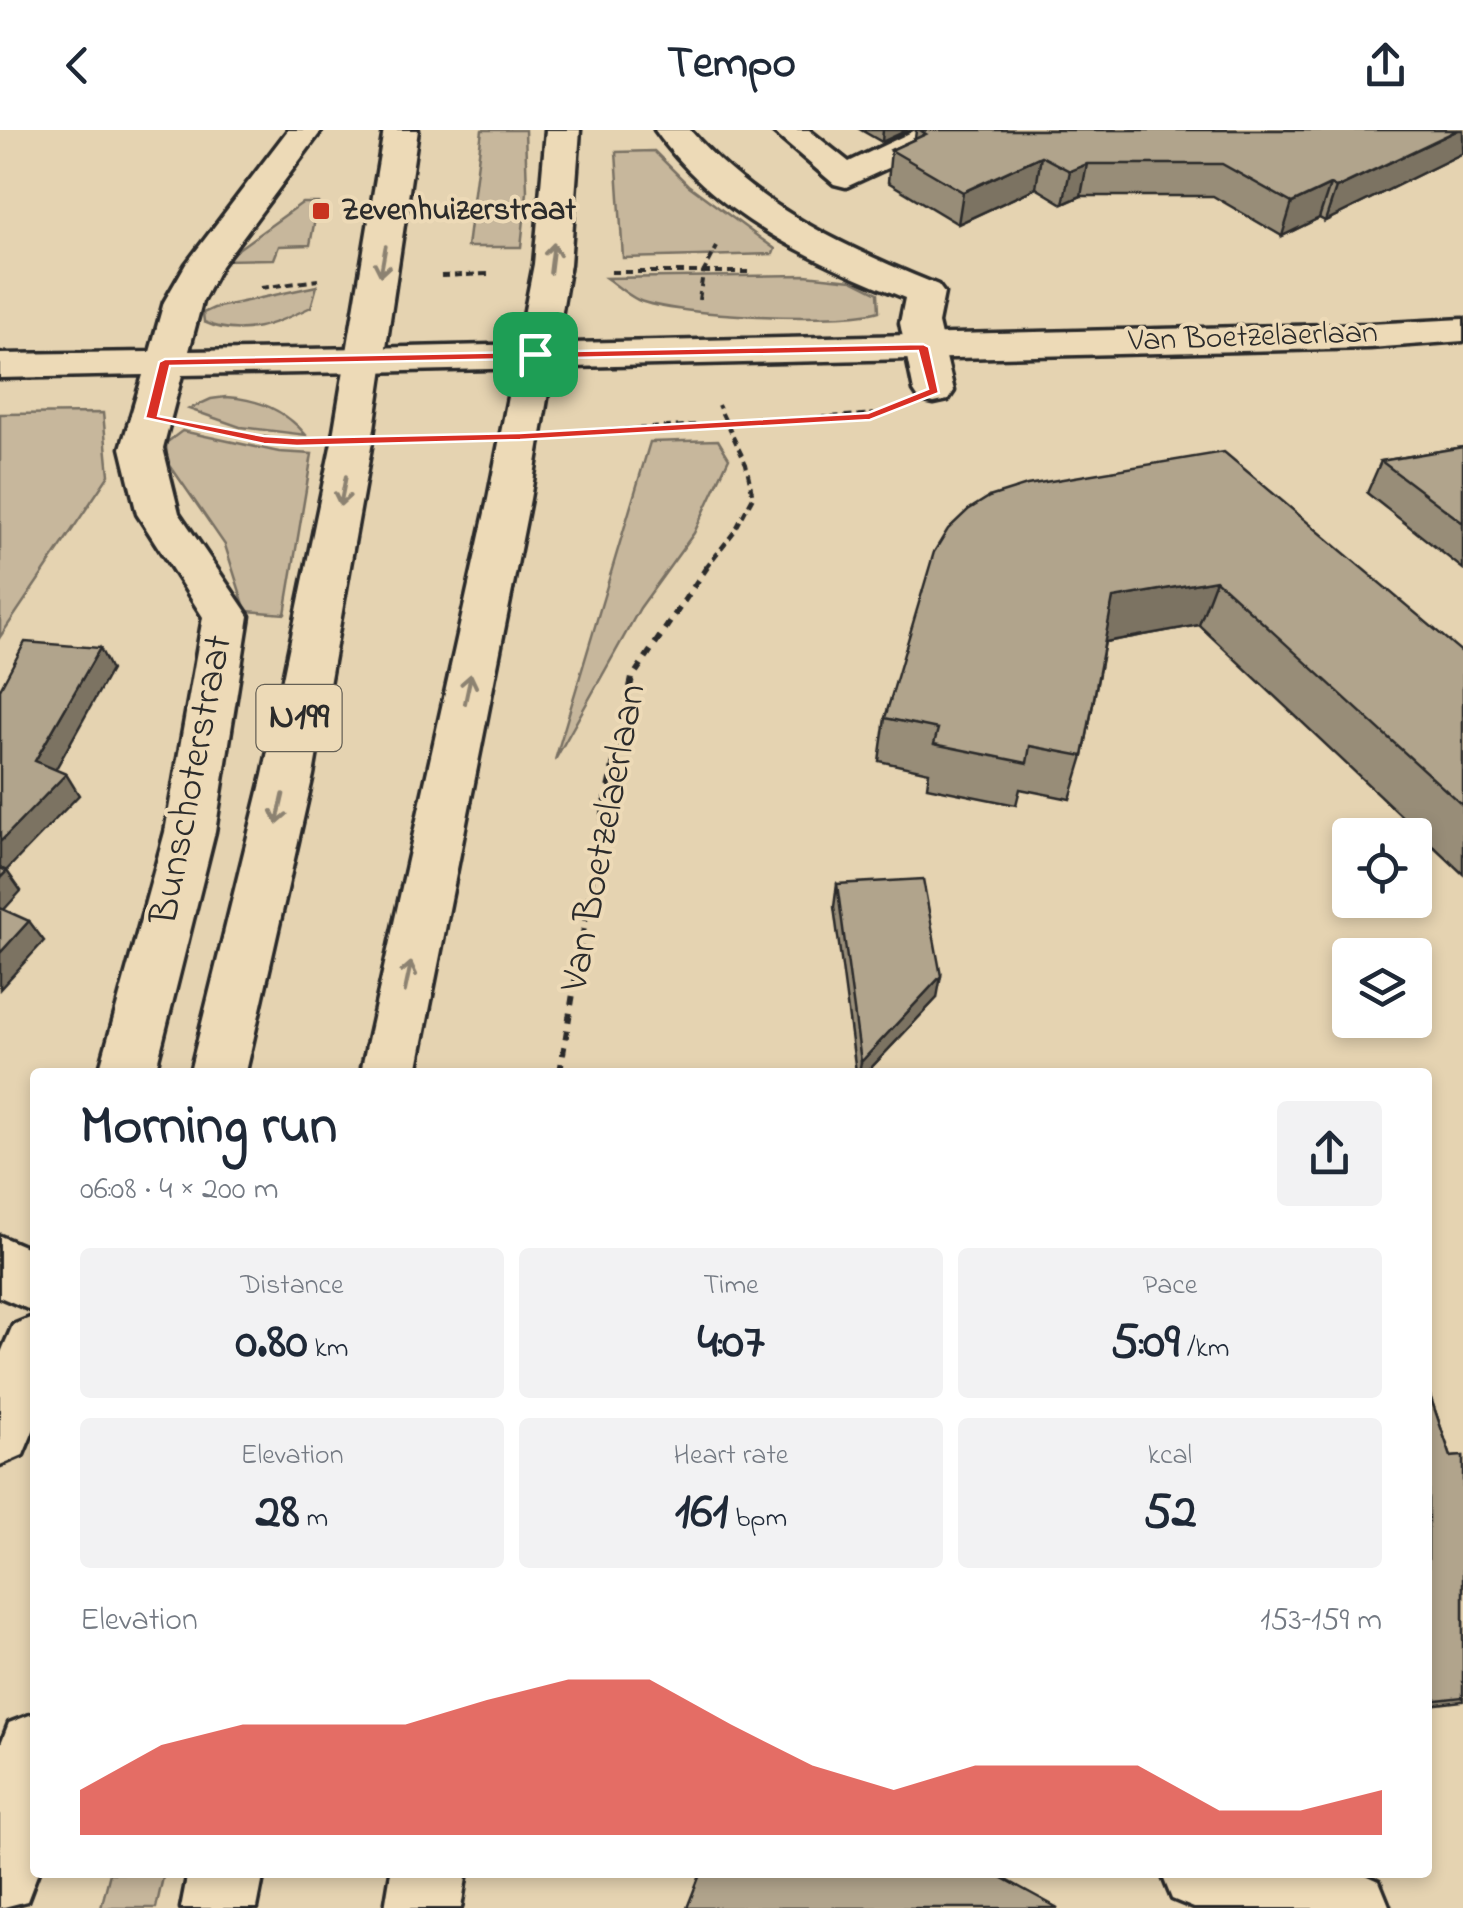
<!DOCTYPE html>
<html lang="en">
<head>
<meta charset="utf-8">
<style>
	:root { --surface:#fff; --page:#f2f2f3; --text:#1f2937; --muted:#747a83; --accent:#d93025 }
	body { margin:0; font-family:"Indie Flower",sans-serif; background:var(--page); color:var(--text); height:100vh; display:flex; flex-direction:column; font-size:38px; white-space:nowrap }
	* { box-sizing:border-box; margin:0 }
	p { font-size:32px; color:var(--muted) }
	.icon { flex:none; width:55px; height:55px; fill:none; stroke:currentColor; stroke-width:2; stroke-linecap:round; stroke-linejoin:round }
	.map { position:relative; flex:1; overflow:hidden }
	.sheet { position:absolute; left:30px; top:938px; width:1402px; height:810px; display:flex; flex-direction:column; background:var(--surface); border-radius:10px; box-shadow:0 5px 15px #0003 }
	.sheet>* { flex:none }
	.buttons { position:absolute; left:1332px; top:688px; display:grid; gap:20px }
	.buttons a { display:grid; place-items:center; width:100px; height:100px; border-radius:10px; background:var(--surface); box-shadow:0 5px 15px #0003; font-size:50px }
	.pin { position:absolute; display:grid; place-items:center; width:85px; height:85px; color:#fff; margin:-42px; border-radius:20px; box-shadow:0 5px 15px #0006 }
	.round { display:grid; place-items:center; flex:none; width:105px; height:105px; border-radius:10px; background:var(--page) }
	.summary { display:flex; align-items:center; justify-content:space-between; height:170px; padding:0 50px }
	h1 { font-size:55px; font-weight:700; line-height:75px }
	.figures { display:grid; grid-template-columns:repeat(3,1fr); gap:15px; height:170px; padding:10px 50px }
	.figures div { display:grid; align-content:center; border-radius:10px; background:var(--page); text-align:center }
	.figures b { font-size:50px; font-weight:700 }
	.figures small { font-size:28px; font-weight:400 }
	.figures p { font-size:28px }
	.chart { height:280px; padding:20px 50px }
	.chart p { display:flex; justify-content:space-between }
	.chart svg { width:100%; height:180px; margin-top:10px; fill:var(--accent); opacity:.7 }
	header { display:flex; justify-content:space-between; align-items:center; height:130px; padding:0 50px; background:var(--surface); font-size:45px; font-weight:700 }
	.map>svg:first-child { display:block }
	.green { fill:#c7b79c; stroke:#797164; stroke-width:2.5 }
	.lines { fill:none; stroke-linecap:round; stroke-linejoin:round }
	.street-casing { stroke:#2b2b2b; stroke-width:7 }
	.secondary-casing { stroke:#2b2b2b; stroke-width:7 }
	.primary-casing { stroke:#2b2b2b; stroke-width:7 }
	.path-far1 { stroke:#2b2b2b; stroke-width:4; stroke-dasharray:8 5; stroke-linecap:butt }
	.path { stroke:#2b2b2b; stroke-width:6; stroke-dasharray:9 8; stroke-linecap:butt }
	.street { fill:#eddab7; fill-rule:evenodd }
	.secondary { fill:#eddab7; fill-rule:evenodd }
	.primary { fill:#eddab7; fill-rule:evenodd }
	.wall { fill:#988d78; stroke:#2b2b2b; stroke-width:2.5 }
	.shaded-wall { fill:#7c7362; stroke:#2b2b2b; stroke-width:2.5 }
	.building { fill:#b1a48c; stroke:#2b2b2b; stroke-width:2.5 }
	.oneway { stroke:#8c8271 }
	.route { fill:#d93025; stroke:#fff; stroke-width:2.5; fill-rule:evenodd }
	.poi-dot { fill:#c8321e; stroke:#eddab7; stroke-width:4 }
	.labels { text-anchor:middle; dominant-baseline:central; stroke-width:8; stroke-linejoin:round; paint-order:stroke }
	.far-poi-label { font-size:32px; font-weight:bold; fill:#2b2b2b; stroke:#eddab7; text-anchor:start }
	.far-street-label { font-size:32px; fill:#2b2b2b; stroke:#eddab7 }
	.shield { fill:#eddab7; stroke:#656055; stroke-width:2.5 }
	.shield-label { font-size:38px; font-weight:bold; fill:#2b2b2b }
	.street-label { font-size:40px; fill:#2b2b2b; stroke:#eddab7 }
</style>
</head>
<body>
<header><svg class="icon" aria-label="back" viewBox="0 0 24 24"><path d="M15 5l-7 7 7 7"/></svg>Tempo<svg class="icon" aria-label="share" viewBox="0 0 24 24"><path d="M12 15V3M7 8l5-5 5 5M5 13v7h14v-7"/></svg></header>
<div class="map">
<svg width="1463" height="1778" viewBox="0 0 1463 1778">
	<rect width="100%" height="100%" fill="#e5d3b1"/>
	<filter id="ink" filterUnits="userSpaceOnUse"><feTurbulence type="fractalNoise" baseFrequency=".01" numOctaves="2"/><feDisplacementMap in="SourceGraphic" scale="20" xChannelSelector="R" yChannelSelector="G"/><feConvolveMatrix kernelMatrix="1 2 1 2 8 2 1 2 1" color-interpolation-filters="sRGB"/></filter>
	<g filter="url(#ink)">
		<g class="green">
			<path d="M482 0H525L527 62 521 117H467Z"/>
			<path d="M654 21 688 55 775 119 773 124 623 128 616 22Z"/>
			<path d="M302 73H318L310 115 279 116 274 129 223 130Z"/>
			<path d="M805 145 852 150 878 163 879 181C842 193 674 186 638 170 627 165 616 155 606 148Z"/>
			<path d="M317 156 311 177C276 194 241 209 204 192L203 183 214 178Z"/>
			<path d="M226 267C259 269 285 280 306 305L240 297 189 279 211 269Z"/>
			<path d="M103 283 109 345 0 507V284Z"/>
			<path d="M182 301 279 322 312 324 285 484 246 481 225 415 167 331 166 313Z"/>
			<path d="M718 310 729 328 694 403 640 478 555 630 650 312Z"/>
			<path d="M110 1743H164L156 1778H101Z"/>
		</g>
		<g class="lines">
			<defs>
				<g id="street">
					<path d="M288 0H322L221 136 202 172 189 221 366 218 380 222 385 230 380 238 366 242 182 245 163 318 179 383 249 486 215 702 155 942H99L165 702 203 487 137 384 121 318 143 245 0 248V224L150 222 164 172 186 134Z"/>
					<path d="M655 0H690C758 78 844 117 938 155L944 163 938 193 954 261 948 270 934 273 920 270 914 261 900 193 905 168C811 130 715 86 655 0Z"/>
					<path d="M771 0H809L849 32 916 0H960L955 7 846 57 834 54Z"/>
					<path d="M0 1106 35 1121V1182L0 1167Z"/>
					<path d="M35 1186V1296L23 1325 0 1335V1225L13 1195Z"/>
					<path d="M391 1742H467L461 1778H385Z"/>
					<path d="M1161 1742H1359L1379 1751 1390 1778H1194L1172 1769Z"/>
				</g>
				<path id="secondary" d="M1463 189V211L1370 218 366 242 352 238 347 230 352 222 366 218 1370 194Z"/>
				<g id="primary">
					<path d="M384 0H418L372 312 313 645 246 942H190L263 645 332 312Z"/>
					<path d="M546 0H580L570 134 530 369 417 942H361L488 369 534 134Z"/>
					<path d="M35 1583V1742H38L27 1771 0 1778V1616L9 1593Z"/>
					<path d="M188 1742H264L257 1778H181Z"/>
				</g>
			</defs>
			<use href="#street" class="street-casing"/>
			<use href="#secondary" class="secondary-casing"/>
			<use href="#primary" class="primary-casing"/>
			<g class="path-far1">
				<path d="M611 142H748"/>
				<path d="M441 146 488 144"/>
				<path d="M261 158 318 150"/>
				<path d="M699 170 703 143 717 117"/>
				<path d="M211 299 288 312"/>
				<path d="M585 302 877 284"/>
				<path d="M415 310 458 309"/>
				<path d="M705 439 734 402 753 367 746 334 718 275"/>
			</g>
			<path class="path" d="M560 942 604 677 632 548 707 437"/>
			<use href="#street" class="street"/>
			<use href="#secondary" class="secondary"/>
			<use href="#primary" class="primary"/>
		</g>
		<g class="wall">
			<path d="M861 0H908L882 12Z"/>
			<path d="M916 0H1463V23L1325 91 1319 88 1282 106 1213 66H1081L1063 74 1036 58 958 94 888 52 891 20 915 9Z"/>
			<path d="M1463 317V439L1367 363 1381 331Z"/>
			<path d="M989 367 1463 523V744L1199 495 1105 512 1083 626 1070 669 1020 659 1016 675 927 657 929 642 879 631 885 588Z"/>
			<path d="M837 754 937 868 867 942H856L834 777Z"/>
			<path d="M1428 1260 1451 1327 1463 1326V1571L1428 1575Z"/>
		</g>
		<g class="shaded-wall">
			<path d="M883 0H908L882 12Z"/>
			<path d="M1458 0H1463V23L1325 91 1336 58Z"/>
			<path d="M1041 26 1036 58 958 94 963 62Z"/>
			<path d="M1087 34 1081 66 1063 74 1070 41Z"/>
			<path d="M1330 55 1319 88 1282 106 1292 73Z"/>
			<path d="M1216 450 1199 495 1100 513 1113 468Z"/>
			<path d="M100 518 111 540 48 653 35 631Z"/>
			<path d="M66 644 79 665 0 747V712Z"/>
			<path d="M7 741 21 761 0 784V748Z"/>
			<path d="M29 791 44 811 0 859V823Z"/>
			<path d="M941 846 937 868 867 942H859L861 932Z"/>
		</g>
		<g class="building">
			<path d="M920 0H1458L1336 58 1330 55 1292 73 1222 34H1087L1070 41 1041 26 963 62 891 20 926 4Z"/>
			<path d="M1463 317V393L1381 331Z"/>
			<path d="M1224 322 1463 523V676L1216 450 1113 468 1083 626 1030 616 1027 633 934 614 938 599 885 588 934 422 948 399 968 380 989 367 1027 355Z"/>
			<path d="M25 512 100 518 35 631 66 644 0 712V559Z"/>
			<path d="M0 738 7 741 0 748Z"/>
			<path d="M923 749 941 846 861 932 837 754Z"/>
			<path d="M0 778 29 791 0 823Z"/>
			<path d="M1428 1260 1451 1327 1463 1326V1567L1428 1571Z"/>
			<path d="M701 1742H992L1058 1778H687Z"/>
		</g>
		<defs><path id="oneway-shaft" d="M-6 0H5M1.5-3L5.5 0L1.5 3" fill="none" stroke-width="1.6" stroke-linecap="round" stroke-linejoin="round" transform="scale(2.5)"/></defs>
		<g class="oneway">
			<use href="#oneway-shaft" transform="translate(552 128) rotate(-83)"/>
			<use href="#oneway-shaft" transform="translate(383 131) rotate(100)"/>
			<use href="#oneway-shaft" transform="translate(343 361) rotate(101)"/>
			<use href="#oneway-shaft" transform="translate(468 559) rotate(-78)"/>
			<use href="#oneway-shaft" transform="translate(280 679) rotate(103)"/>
			<use href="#oneway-shaft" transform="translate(408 847) rotate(-78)"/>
		</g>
	</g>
	<path class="route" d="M923 214 929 217 939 263 870 290 520 310 297 316 264 314 145 288 159 232 165 229ZM918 221 928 259 868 283 520 303 297 308 264 306 158 286 170 236Z"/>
	<rect class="poi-dot" x="311" y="71" width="20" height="20" rx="5"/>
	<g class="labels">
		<g class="far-poi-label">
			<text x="341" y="81">Zevenhuizerstraat</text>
		</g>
		<g class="far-street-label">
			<text transform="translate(1253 208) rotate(-2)">Van Boetzelaerlaan</text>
		</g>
		<rect class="shield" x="256.5" y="555" width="85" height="66" rx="8"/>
		<g class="shield-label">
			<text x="299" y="588">N199</text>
		</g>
		<g class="street-label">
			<text transform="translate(193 650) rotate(-79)">Bunschoterstraat</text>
			<text transform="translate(605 708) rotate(-79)">Van Boetzelaerlaan</text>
		</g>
	</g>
</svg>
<div class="buttons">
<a><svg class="icon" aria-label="locate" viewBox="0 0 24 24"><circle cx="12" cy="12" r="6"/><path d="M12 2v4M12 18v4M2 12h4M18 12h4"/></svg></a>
<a><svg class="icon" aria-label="layers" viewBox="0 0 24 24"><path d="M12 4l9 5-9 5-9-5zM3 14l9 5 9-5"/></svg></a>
</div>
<div class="pin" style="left:535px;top:224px;background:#1e9e55"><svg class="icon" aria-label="arrive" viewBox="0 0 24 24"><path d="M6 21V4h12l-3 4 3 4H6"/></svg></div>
<section class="sheet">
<div class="summary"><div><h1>Morning run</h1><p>06:08 · 4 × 200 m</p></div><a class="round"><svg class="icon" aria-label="share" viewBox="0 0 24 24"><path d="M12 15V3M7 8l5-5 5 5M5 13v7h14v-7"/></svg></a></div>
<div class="figures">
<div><p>Distance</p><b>0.80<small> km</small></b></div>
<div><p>Time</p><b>4:07</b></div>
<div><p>Pace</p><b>5:09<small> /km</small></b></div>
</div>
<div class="figures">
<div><p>Elevation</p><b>28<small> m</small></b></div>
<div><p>Heart rate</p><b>161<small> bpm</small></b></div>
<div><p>kcal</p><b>52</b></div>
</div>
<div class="chart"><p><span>Elevation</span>153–159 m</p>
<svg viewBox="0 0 160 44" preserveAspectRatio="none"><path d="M0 44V33L10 22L20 17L30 17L40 17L50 11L60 6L70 6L80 17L90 27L100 33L110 27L120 27L130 27L140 38L150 38L160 33V44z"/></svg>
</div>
</section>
</div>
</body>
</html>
